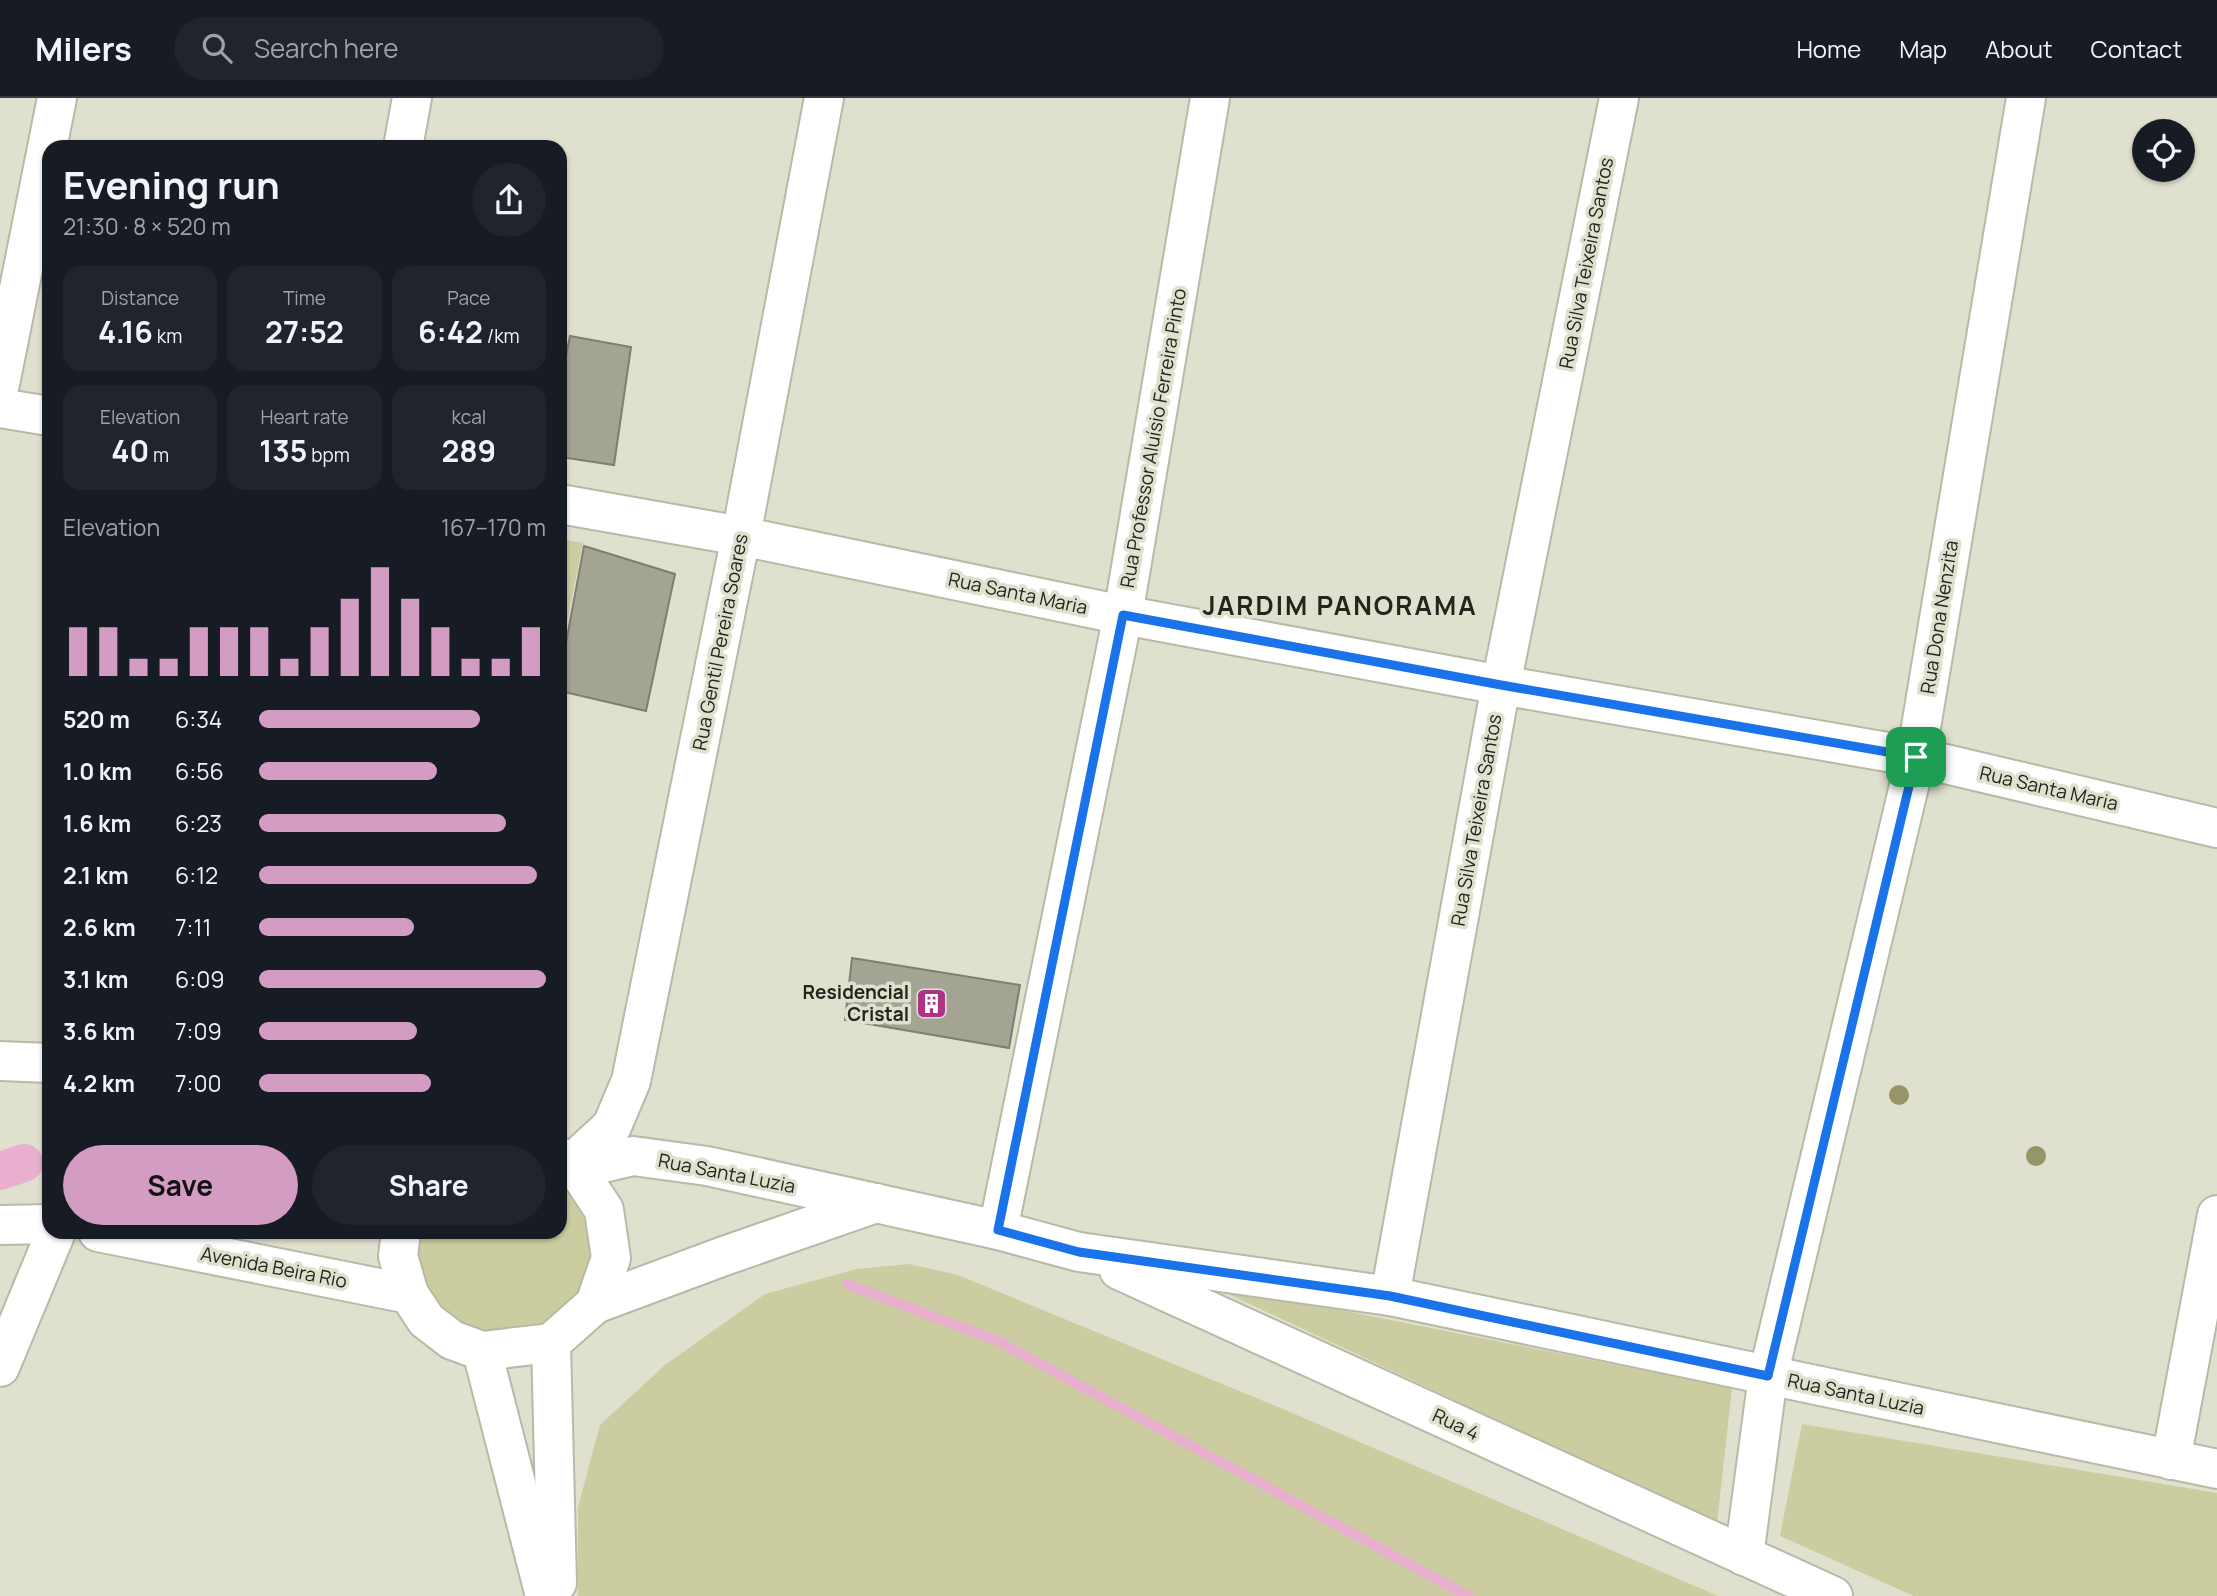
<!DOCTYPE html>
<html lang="en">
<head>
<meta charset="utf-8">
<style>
	:root { --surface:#171b24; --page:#20242c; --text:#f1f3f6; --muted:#9ea1a6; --line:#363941; --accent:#d39dc3 }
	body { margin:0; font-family:Manrope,sans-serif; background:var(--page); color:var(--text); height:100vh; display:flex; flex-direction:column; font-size:26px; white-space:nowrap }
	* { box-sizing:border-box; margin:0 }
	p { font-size:23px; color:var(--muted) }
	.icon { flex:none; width:38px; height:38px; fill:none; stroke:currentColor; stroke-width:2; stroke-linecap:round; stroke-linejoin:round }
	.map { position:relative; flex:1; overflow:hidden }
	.sheet { position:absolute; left:42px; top:42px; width:525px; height:1099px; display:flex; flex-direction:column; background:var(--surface); border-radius:21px; box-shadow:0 2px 5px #0004 }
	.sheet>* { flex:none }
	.tools { position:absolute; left:2132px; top:21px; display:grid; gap:14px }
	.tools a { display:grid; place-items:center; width:63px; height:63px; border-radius:50%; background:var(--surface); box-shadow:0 2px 5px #0004; font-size:35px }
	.pin { position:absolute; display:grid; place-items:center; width:60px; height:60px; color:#fff; margin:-30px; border-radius:14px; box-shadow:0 4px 10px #0006 }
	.round { display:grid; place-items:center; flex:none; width:74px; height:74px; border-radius:37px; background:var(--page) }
	.head { display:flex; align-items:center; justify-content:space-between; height:119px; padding:0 21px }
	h1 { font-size:38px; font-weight:700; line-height:52px }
	.stats { display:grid; grid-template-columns:repeat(3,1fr); gap:10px; height:119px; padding:7px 21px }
	.stats div { display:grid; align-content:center; border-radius:18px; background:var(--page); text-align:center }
	.stats b { font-size:30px; font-weight:700 }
	.stats small { font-size:19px; font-weight:400 }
	.stats p { font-size:19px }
	.chart { height:196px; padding:14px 21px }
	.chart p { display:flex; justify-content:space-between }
	.chart svg { width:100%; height:126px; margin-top:7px; stroke:var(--accent); stroke-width:6 }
	.primary-button { display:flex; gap:14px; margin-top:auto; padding:14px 21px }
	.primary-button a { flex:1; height:80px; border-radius:42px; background:var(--accent); color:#111; font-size:28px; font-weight:700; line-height:80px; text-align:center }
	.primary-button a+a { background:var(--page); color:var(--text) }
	ul { padding:0 21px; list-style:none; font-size:23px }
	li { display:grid; grid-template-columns:112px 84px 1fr; align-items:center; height:52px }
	li i { height:18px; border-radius:9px; background:var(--accent) }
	header { display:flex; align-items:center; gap:42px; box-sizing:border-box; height:98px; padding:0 35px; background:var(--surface); border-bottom:2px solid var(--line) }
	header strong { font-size:33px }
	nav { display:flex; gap:38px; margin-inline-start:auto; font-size:24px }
	.search { width:490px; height:63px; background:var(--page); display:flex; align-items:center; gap:18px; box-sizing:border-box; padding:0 24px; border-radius:38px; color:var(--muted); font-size:26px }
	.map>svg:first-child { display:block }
	.green { fill:#cbcca0 }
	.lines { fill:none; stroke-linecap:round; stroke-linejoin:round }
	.stream { stroke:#e9afcf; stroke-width:10 }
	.canal { stroke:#e9afcf; stroke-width:38 }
	.building { fill:#a3a493; stroke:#7e7f6f; stroke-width:2 }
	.minor-casing { stroke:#b8b9a8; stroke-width:42 }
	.tertiary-casing { stroke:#b8b9a8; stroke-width:42 }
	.minor { stroke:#fff; stroke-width:38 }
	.tertiary { stroke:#fff; stroke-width:38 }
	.tree { fill:#959567 }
	.route-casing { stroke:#fff; stroke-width:14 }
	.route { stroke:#1a73e8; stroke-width:9 }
	.labels { text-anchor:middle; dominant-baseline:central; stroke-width:7; stroke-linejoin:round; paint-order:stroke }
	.street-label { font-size:19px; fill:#25251e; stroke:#dfe0ce }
	.poi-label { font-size:19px; font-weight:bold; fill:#25251e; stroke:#dfe0ce; text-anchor:end }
	.district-label { font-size:26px; font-weight:bold; letter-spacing:2px; fill:#25251e; stroke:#dfe0ce }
</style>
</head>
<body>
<header>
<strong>Milers</strong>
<div class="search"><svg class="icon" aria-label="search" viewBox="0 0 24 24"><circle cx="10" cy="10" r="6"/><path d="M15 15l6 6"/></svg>Search here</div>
<nav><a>Home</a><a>Map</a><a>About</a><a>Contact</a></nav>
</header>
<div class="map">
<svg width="2217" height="1498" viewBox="0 0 2217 1498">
	<rect width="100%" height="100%" fill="#dfe0ce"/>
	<g class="green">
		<path d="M560 441 583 445 560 559Z"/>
		<path d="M560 1076 580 1095 597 1156 571 1213 514 1241 453 1226 416 1175 414 1134H560Z"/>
		<path d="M909 1166 958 1177 1290 1314 1718 1498H578V1409L600 1327 665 1267 765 1196 857 1171Z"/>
		<path d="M1205 1185 1732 1290 1717 1425Z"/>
		<path d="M1802 1326 2217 1395V1498H1914L1780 1438Z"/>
	</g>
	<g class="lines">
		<g class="stream">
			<path d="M24 1065 49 1068"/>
			<path d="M847 1186 998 1243 1468 1498"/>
		</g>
		<path class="canal" d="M0 1073 24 1065"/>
	</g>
	<g class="building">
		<path d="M570 238 631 249 614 367 560 359V287Z"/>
		<path d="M584 448 675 476 646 613 560 593V577Z"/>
		<path d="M852 860 1020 887 1009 950 845 922Z"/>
	</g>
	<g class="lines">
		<defs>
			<g id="minor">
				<path d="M403 49 412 0"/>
				<path d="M0 286 57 0"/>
				<path d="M0 310 49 318"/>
				<path d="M560 406 741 438 1123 517 1501 587 1916 659 2217 730"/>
				<path d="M571 1066 612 1028 631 983 741 438 824 0"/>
				<path d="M577 1071 633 1058 707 1068 998 1132 1079 1154 1390 1198 2217 1371"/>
				<path d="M998 1132 1123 517 1210 0"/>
				<path d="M1119 1172 1833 1498"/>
				<path d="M1390 1198 1501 587 1619 0"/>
				<path d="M595 1206 724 1158 876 1105"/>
				<path d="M0 1269 56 1134"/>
				<path d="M2171 1362 2217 1117"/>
				<path d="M1744 1458 1768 1278 1916 659 2026 0"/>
			</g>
			<g id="tertiary">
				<path d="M0 963 49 965"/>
				<path d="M0 1127 49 1126"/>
				<path d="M98 1134 409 1196"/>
				<path d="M401 1134 398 1158 409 1196 426 1222 452 1242 482 1253 551 1245 595 1206 611 1160 604 1112 577 1071 560 1059"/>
				<path d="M551 1245 557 1485"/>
				<path d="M482 1253 545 1498"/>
			</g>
		</defs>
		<use href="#minor" class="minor-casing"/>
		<use href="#tertiary" class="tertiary-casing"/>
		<use href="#minor" class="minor"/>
		<use href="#tertiary" class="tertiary"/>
	</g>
	<g class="tree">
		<circle cx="1899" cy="997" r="10"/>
		<circle cx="2036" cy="1058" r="10"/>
	</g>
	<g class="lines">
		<defs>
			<path id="route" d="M1123 517 1501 587 1916 659 1768 1278 1390 1198 1079 1154 998 1132Z"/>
		</defs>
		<use href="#route" class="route-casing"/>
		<use href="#route" class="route"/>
	</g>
	<defs>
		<symbol id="building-square" viewBox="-11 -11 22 22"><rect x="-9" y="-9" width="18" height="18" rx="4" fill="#af3384" stroke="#dfe0ce"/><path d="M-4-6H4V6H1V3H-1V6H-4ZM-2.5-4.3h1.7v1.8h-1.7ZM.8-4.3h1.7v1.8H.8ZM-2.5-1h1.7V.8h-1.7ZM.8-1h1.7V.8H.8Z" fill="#fff"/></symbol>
	</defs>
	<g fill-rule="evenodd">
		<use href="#building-square" x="914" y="888" width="35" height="35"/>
	</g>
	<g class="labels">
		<g class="street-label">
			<text transform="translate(1586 165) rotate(-79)">Rua Silva Teixeira Santos</text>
			<text transform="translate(1153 340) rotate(-80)">Rua Professor Aluísio Ferreira Pinto</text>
			<text transform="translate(1018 495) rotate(12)">Rua Santa Maria</text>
			<text transform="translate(1939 519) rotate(-81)">Rua Dona Nenzita</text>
			<text transform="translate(720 544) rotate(-79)">Rua Gentil Pereira Soares</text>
			<text transform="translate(2049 690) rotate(13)">Rua Santa Maria</text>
			<text transform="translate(1476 722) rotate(-80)">Rua Silva Teixeira Santos</text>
			<text transform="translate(727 1075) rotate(11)">Rua Santa Luzia</text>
			<text transform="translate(274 1169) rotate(11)">Avenida Beira Rio</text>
			<text transform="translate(1856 1296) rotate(12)">Rua Santa Luzia</text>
			<text transform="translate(1456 1326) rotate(25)">Rua 4</text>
		</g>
		<g class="poi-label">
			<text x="909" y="894">Residencial<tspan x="909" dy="22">Cristal</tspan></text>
		</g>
		<g class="district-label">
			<text x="1340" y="507">JARDIM PANORAMA</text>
		</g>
	</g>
</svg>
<div class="tools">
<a><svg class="icon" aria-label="locate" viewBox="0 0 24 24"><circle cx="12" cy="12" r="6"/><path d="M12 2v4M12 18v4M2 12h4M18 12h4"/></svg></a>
</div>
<div class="pin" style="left:1916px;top:659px;background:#1e9e55"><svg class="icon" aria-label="arrive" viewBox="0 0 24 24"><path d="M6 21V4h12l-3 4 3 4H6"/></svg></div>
<section class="sheet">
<div class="head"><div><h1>Evening run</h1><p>21:30 · 8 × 520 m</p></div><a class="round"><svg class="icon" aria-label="share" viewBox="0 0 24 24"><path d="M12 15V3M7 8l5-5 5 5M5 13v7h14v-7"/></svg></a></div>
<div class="stats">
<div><p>Distance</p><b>4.16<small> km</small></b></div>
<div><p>Time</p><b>27:52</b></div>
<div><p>Pace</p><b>6:42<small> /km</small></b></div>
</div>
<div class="stats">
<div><p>Elevation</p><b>40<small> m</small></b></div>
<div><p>Heart rate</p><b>135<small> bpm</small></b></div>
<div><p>kcal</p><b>289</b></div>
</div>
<div class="chart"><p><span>Elevation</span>167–170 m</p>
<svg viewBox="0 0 160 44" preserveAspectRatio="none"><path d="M5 44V27M15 44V27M25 44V38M35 44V38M45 44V27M55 44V27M65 44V27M75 44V38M85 44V27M95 44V17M105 44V6M115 44V17M125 44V27M135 44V38M145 44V38M155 44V27"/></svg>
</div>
<ul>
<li><b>520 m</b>6:34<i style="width:77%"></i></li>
<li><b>1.0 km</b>6:56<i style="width:62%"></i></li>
<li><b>1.6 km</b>6:23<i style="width:86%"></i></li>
<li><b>2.1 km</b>6:12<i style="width:97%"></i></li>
<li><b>2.6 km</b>7:11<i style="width:54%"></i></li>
<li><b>3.1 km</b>6:09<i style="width:100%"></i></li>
<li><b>3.6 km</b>7:09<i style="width:55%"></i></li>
<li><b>4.2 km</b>7:00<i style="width:60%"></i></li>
</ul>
<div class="primary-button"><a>Save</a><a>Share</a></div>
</section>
</div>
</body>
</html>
